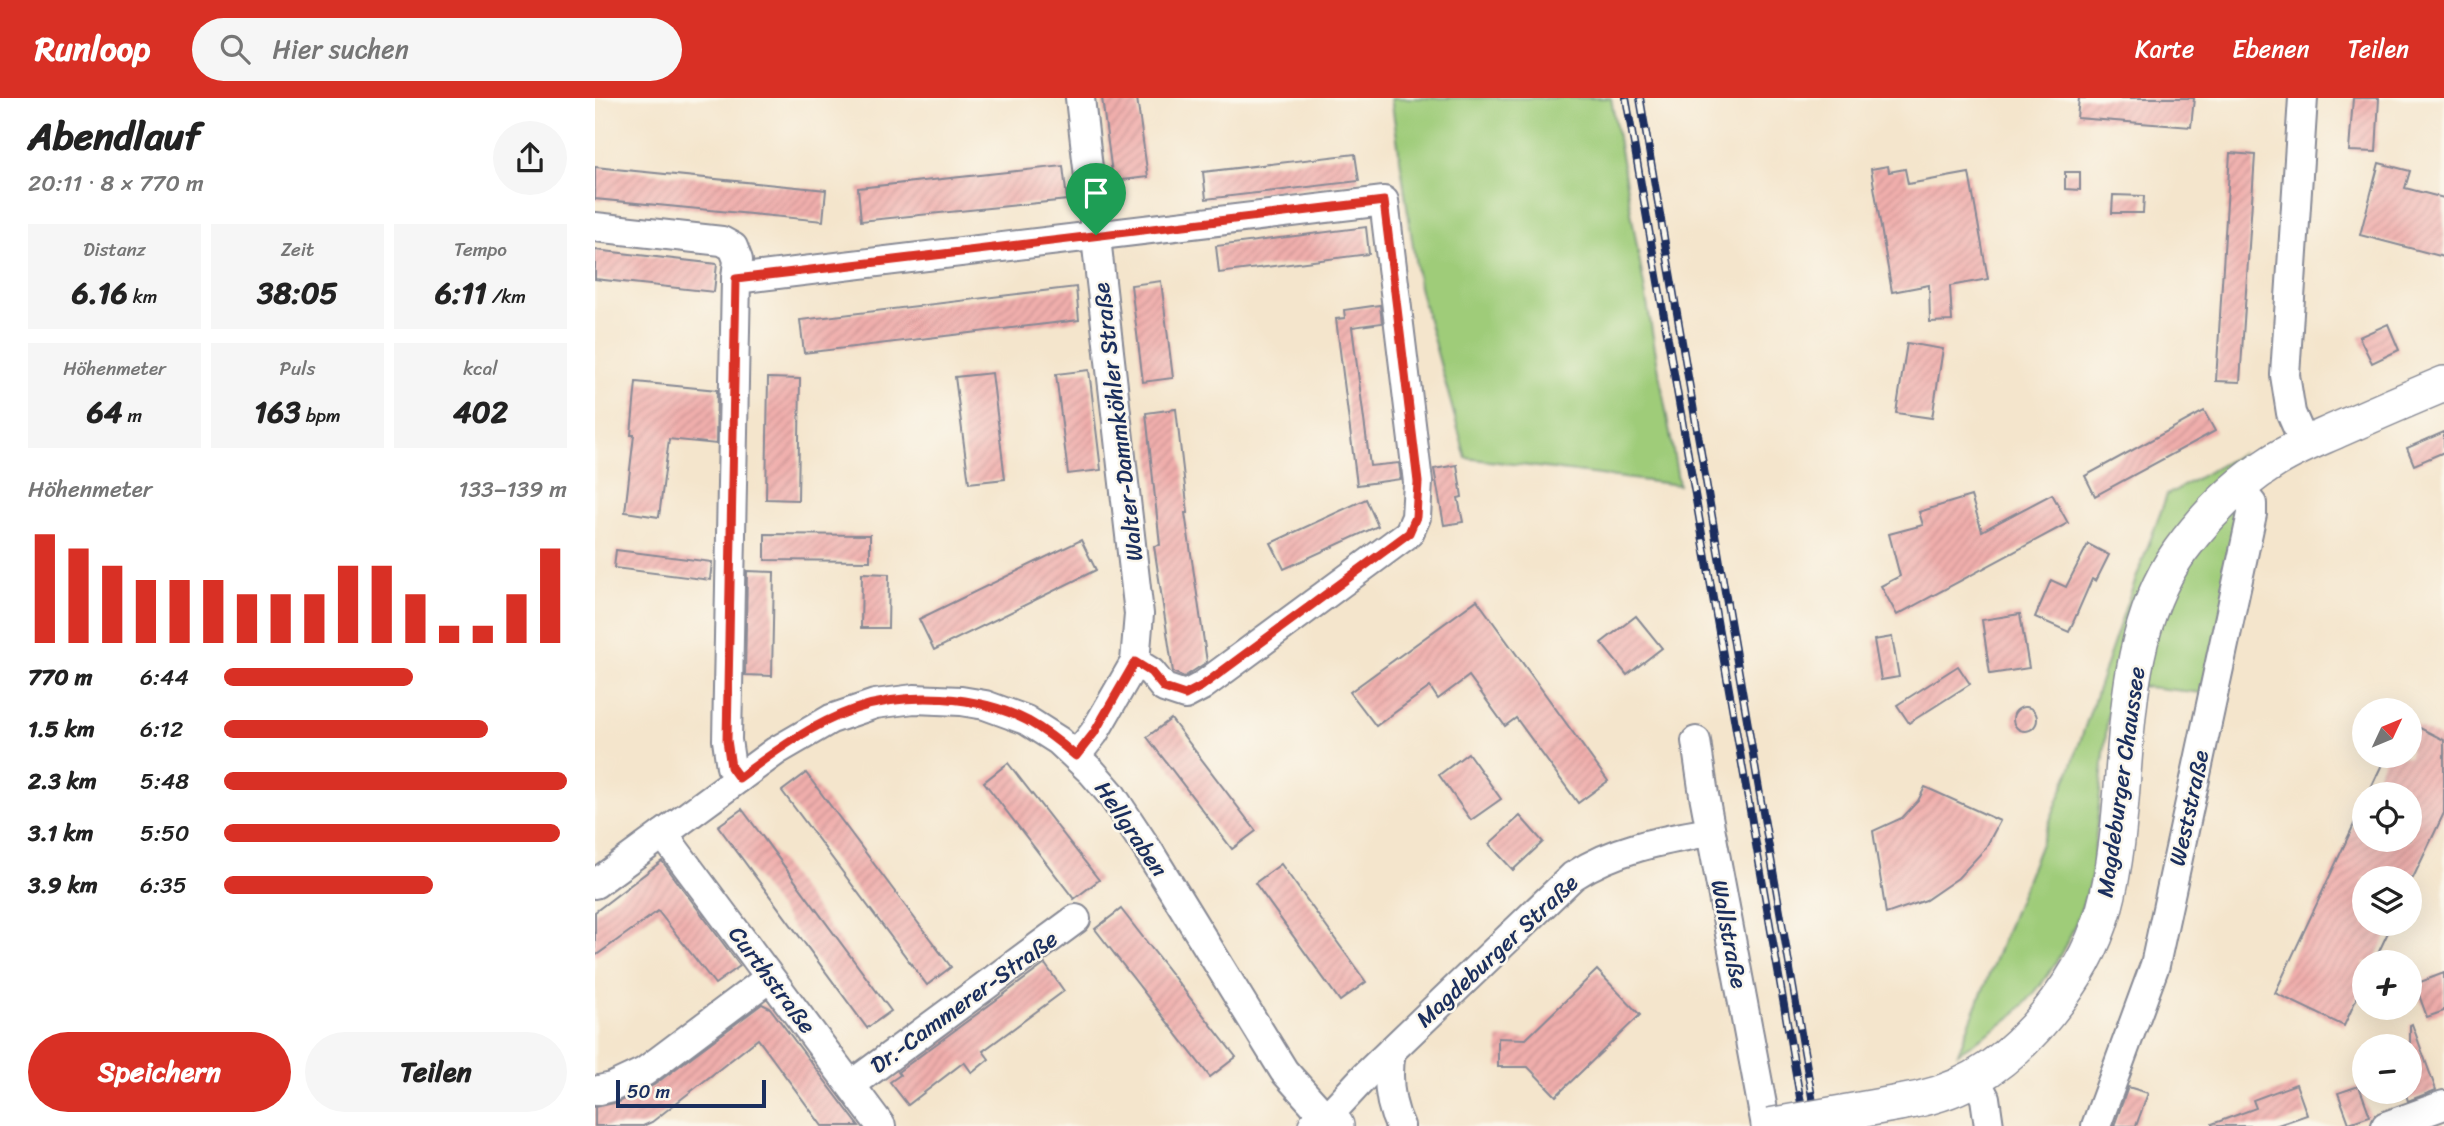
<!DOCTYPE html>
<html lang="de">
<head>
<meta charset="utf-8">
<style>
	:root { --surface:#fff; --page:#f6f6f6; --text:#222; --muted:#767676; --accent:#d93025 }
	body { margin:0; font-family:Sriracha,sans-serif; background:var(--page); color:var(--text); height:100vh; display:flex; flex-direction:column; font-size:26px; white-space:nowrap }
	* { box-sizing:border-box; margin:0 }
	p { font-size:23px; color:var(--muted) }
	.icon { flex:none; width:38px; height:38px; fill:none; stroke:currentColor; stroke-width:2; stroke-linecap:round; stroke-linejoin:round }
	.map { position:relative; flex:1; overflow:hidden }
	.drawer { display:flex; flex-direction:column; background:var(--surface); width:595px }
	.drawer>* { flex:none }
	.needle { width:46px; rotate:46deg }
	.controls { position:absolute; left:1757px; top:600px; display:grid; gap:14px }
	.controls a { display:grid; place-items:center; width:70px; height:70px; border-radius:50%; background:var(--surface); box-shadow:0 7px 28px #0002; font-size:35px }
	.scale { position:absolute; left:21px; bottom:18px; width:150px; box-sizing:border-box; padding-left:7px; border:4px solid #1b2f5e; border-top:0; font-size:19px; line-height:24px; white-space:nowrap; color:#1b2f5e; -webkit-text-stroke:5px #fbf7ec; paint-order:stroke }
	.pin { position:absolute; display:grid; place-items:center; width:60px; height:60px; color:#fff; margin:-72px -30px; border-radius:50% 50% 50% 0; rotate:-45deg; box-shadow:0 0 7px #0007 }
	.pin .icon { rotate:45deg }
	.round { display:grid; place-items:center; flex:none; width:74px; height:74px; border-radius:37px; background:var(--page) }
	.head { display:flex; align-items:center; justify-content:space-between; height:119px; padding:0 28px }
	h1 { font-size:38px; font-weight:800; line-height:52px }
	.metrics { display:grid; grid-template-columns:repeat(3,1fr); gap:10px; height:119px; padding:7px 28px }
	.metrics div { display:grid; align-content:center; border-radius:0px; background:var(--page); text-align:center }
	.metrics b { font-size:30px; font-weight:800 }
	.metrics small { font-size:19px; font-weight:400 }
	.metrics p { font-size:19px }
	.chart { height:196px; padding:14px 28px }
	.chart p { display:flex; justify-content:space-between }
	.chart svg { width:100%; height:126px; margin-top:7px; stroke:var(--accent); stroke-width:6 }
	.button { display:flex; gap:14px; margin-top:auto; padding:14px 28px }
	.button a { flex:1; height:80px; border-radius:42px; background:var(--accent); color:#fff; font-size:28px; font-weight:800; line-height:80px; text-align:center }
	.button a+a { background:var(--page); color:var(--text) }
	ul { padding:0 28px; list-style:none; font-size:23px }
	li { display:grid; grid-template-columns:112px 84px 1fr; align-items:center; height:52px }
	li i { height:18px; border-radius:9px; background:var(--accent) }
	header { display:flex; align-items:center; gap:42px; box-sizing:border-box; height:98px; padding:0 35px; background:var(--accent); color:#fff }
	header strong { font-size:33px }
	nav { display:flex; gap:38px; margin-inline-start:auto; font-size:24px }
	.search { width:490px; height:63px; background:var(--page); display:flex; align-items:center; gap:18px; box-sizing:border-box; padding:0 24px; border-radius:38px; color:var(--muted); font-size:26px }
	main { display:flex; flex:1; min-height:0 }
	.map>svg:first-child { display:block }
	.grass { fill:#9fcc79; stroke:#5d7e6c; stroke-width:2 }
	.building { fill:url(#building-hatch) }
	.lines { fill:none; stroke-linecap:round; stroke-linejoin:round }
	.minor-casing { stroke:#888a95; stroke-width:32 }
	.major-casing { stroke:#888a95; stroke-width:38 }
	.minor { stroke:#fff; stroke-width:28 }
	.major { stroke:#fff; stroke-width:35 }
	.rail-casing { stroke:#1b2f5e; stroke-width:8 }
	.rail { stroke:#fbf7ec; stroke-width:5; stroke-dasharray:16; stroke-linecap:butt }
	.major-bridge-casing { stroke:#888a95; stroke-width:38; stroke-linecap:butt }
	.major-bridge { stroke:#fff; stroke-width:35 }
	.route-casing { stroke:#fff; stroke-width:14 }
	.route { stroke:#d93025; stroke-width:9 }
	.labels { text-anchor:middle; dominant-baseline:central; stroke-width:5; stroke-linejoin:round; paint-order:stroke }
	.street-label { font-size:23px; fill:#1b2f5e; stroke:#fbf7ec }
</style>
</head>
<body>
<header>
<strong>Runloop</strong>
<div class="search"><svg class="icon" aria-label="search" viewBox="0 0 24 24"><circle cx="10" cy="10" r="6"/><path d="M15 15l6 6"/></svg>Hier suchen</div>
<nav><a>Karte</a><a>Ebenen</a><a>Teilen</a></nav>
</header>
<main>
<section class="drawer">
<div class="head"><div><h1>Abendlauf</h1><p>20:11 · 8 × 770 m</p></div><a class="round"><svg class="icon" aria-label="share" viewBox="0 0 24 24"><path d="M12 15V3M7 8l5-5 5 5M5 13v7h14v-7"/></svg></a></div>
<div class="metrics">
<div><p>Distanz</p><b>6.16<small> km</small></b></div>
<div><p>Zeit</p><b>38:05</b></div>
<div><p>Tempo</p><b>6:11<small> /km</small></b></div>
</div>
<div class="metrics">
<div><p>Höhenmeter</p><b>64<small> m</small></b></div>
<div><p>Puls</p><b>163<small> bpm</small></b></div>
<div><p>kcal</p><b>402</b></div>
</div>
<div class="chart"><p><span>Höhenmeter</span>133–139 m</p>
<svg viewBox="0 0 160 44" preserveAspectRatio="none"><path d="M5 44V6M15 44V11M25 44V17M35 44V22M45 44V22M55 44V22M65 44V27M75 44V27M85 44V27M95 44V17M105 44V17M115 44V27M125 44V38M135 44V38M145 44V27M155 44V11"/></svg>
</div>
<ul>
<li><b>770 m</b>6:44<i style="width:55%"></i></li>
<li><b>1.5 km</b>6:12<i style="width:77%"></i></li>
<li><b>2.3 km</b>5:48<i style="width:100%"></i></li>
<li><b>3.1 km</b>5:50<i style="width:98%"></i></li>
<li><b>3.9 km</b>6:35<i style="width:61%"></i></li>
</ul>
<div class="button"><a>Speichern</a><a>Teilen</a></div>
</section>
<div class="map">
<svg width="1849" height="1028" viewBox="0 0 1849 1028">
	<defs>
		<pattern id="building-hatch" width="6" height="6" patternUnits="userSpaceOnUse" patternTransform="scale(1.75)"><rect width="6" height="6" fill="#f0aeac"/><path d="M-1 1l2-2M0 6l6-6M5 7l2-2" fill="none" stroke="#cd9696"/></pattern>
	</defs>
	<rect width="100%" height="100%" fill="#fbf7ec"/>
	<filter id="ink" filterUnits="userSpaceOnUse"><feTurbulence type="fractalNoise" baseFrequency=".0143" numOctaves="2"/><feDisplacementMap in="SourceGraphic" scale="14" xChannelSelector="R" yChannelSelector="G"/><feConvolveMatrix kernelMatrix="1 2 1 2 8 2 1 2 1" color-interpolation-filters="sRGB"/></filter>
	<filter id="wash" filterUnits="userSpaceOnUse"><feTurbulence type="fractalNoise" baseFrequency=".00686" numOctaves="4" result="noise"/><feDisplacementMap in="SourceGraphic" scale="28" xChannelSelector="R" yChannelSelector="G"/><feGaussianBlur stdDeviation="1.57" result="paint"/><feColorMatrix in="noise" values="0 0 0 0 0 0 0 0 0 0 0 0 0 0 0 0 0 1.4 0 .05"/><feComposite in="paint" operator="in"/></filter>
	<g filter="url(#wash)">
		<rect width="100%" height="100%" fill="#f4e5cc"/>
		<g class="grass">
			<path d="M796 0H1016L1084 387 871 360 824 189Z"/>
			<path d="M1646 356 1635 405 1649 421 1607 595 1516 585 1497 777C1483 830 1458 881 1417 918 1401 932 1381 943 1363 955L1477 667 1532 505 1572 397Z"/>
		</g>
		<g id="blocks">
			<g class="building">
				<path d="M507 0H542L553 79 518 83Z"/>
				<path d="M1484 0H1599L1596 29 1482 20Z"/>
				<path d="M1758 0H1784L1781 54 1754 53Z"/>
				<path d="M1635 55 1660 57 1645 284 1621 283Z"/>
				<path d="M760 56 764 83 611 101 608 74Z"/>
				<path d="M1784 65 1815 73 1810 90 1849 100V159L1765 137Z"/>
				<path d="M468 68 472 102 266 123 263 90Z"/>
				<path d="M1293 68 1294 74 1310 71 1313 86 1374 75 1393 181 1355 188 1357 223 1335 224 1334 187 1297 194 1276 71Z"/>
				<path d="M0 69 231 92 228 123 0 101Z"/>
				<path d="M1470 74H1485V92L1470 91Z"/>
				<path d="M1518 97 1549 98 1548 115H1517Z"/>
				<path d="M771 129 774 156 624 175 621 148Z"/>
				<path d="M0 152 122 166 119 194 0 181Z"/>
				<path d="M566 183 578 280 548 284 536 187Z"/>
				<path d="M481 189 484 222 209 255 205 222Z"/>
				<path d="M785 207 787 225 757 229 775 368 804 365 806 381 762 387 741 221 750 220 749 212Z"/>
				<path d="M1793 226 1804 252 1777 265 1764 239Z"/>
				<path d="M1312 245 1348 251 1337 320 1301 315Z"/>
				<path d="M494 272 506 372 473 376 461 276Z"/>
				<path d="M397 275 410 381 374 385 360 279Z"/>
				<path d="M173 280 205 281 203 402 171 401Z"/>
				<path d="M41 284 122 292 121 346 74 341 64 419 30 414 39 337H36Z"/>
				<path d="M581 311 593 415H590L612 564 589 579 578 574 559 448 565 447 551 315Z"/>
				<path d="M1609 313 1620 333 1500 398 1490 378Z"/>
				<path d="M1849 334V354L1819 367 1812 350Z"/>
				<path d="M862 367 867 399 863 400 868 424 849 427 839 371Z"/>
				<path d="M1457 396 1473 425 1302 517 1286 488 1305 478 1294 436 1328 427 1324 414 1376 398 1387 433Z"/>
				<path d="M771 401 783 428 689 471 676 445Z"/>
				<path d="M170 436 275 437V463L170 462Z"/>
				<path d="M486 442 501 472 339 552 324 521Z"/>
				<path d="M1493 446 1514 457 1501 483 1497 481 1474 534 1440 519 1456 482 1471 489Z"/>
				<path d="M21 452 117 464 115 482 19 470Z"/>
				<path d="M152 473 179 474 177 578 150 577Z"/>
				<path d="M267 475 294 476 293 530H266Z"/>
				<path d="M882 502 1013 683 983 705 921 620 910 628 874 578 843 601 835 589 781 628 755 594Z"/>
				<path d="M1425 516 1434 570 1395 576 1387 522Z"/>
				<path d="M1041 518 1067 550 1032 577 1006 545Z"/>
				<path d="M1297 539 1304 579 1286 582 1279 542Z"/>
				<path d="M1363 568 1375 586 1314 625 1302 607Z"/>
				<circle cx="1430" cy="621" r="12"/>
				<path d="M576 621 661 733 637 751 552 639Z"/>
				<path d="M1815 625 1849 642V715L1818 780H1769V826H1797L1779 864H1769V884L1749 928 1680 895 1769 705V742H1815V696H1773L1791 658H1815Z"/>
				<path d="M873 655 906 701 876 722 844 677Z"/>
				<path d="M413 665 504 782 479 801 389 684Z"/>
				<path d="M211 675 356 869 332 887 187 693Z"/>
				<path d="M1330 689 1405 723 1390 751 1363 780 1331 802 1291 816 1278 733 1307 720 1323 703Z"/>
				<path d="M147 711 296 913 272 930 123 728Z"/>
				<path d="M925 718 948 744 918 772 894 746Z"/>
				<path d="M67 763 145 868 120 886 63 813 0 858V814Z"/>
				<path d="M686 766 771 884 745 903 660 785Z"/>
				<path d="M526 811 641 959 615 979 500 831Z"/>
				<path d="M450 866 469 893 388 953 394 961 377 975 369 964 313 1007 295 984 305 977 303 974Z"/>
				<path d="M1002 872 1045 917 961 998 933 969H903V940L931 941Z"/>
				<path d="M1849 875V913L1832 919 1820 886Z"/>
				<path d="M167 906 175 910 264 1028H227L163 941 57 1024 48 1028H0V1009L24 1004 59 987Z"/>
				<path d="M1817 926 1841 992 1813 1003 1810 994H1815V927Z"/>
				<path d="M1701 986 1712 1017 1680 1028H1617V1026L1661 1010 1658 1002Z"/>
				<path d="M1764 988 1775 1018 1754 1025 1743 995Z"/>
				<path d="M1533 989 1553 995 1541 1028H1519Z"/>
			</g>
		</g>
	</g>
	<g filter="url(#ink)">
		<use href="#blocks" fill-opacity="0" stroke="#888a95" stroke-width="2"/>
		<g class="lines">
			<defs>
				<g id="minor">
					<path d="M1708 0 1690 277 1696 315 1710 347"/>
					<path d="M0 129 127 143 138 149 143 162 141 181 789 103 823 384 821 419 814 435 607 588 590 597 569 590 556 574 540 564"/>
					<path d="M141 181 132 642 136 669 144 680"/>
					<path d="M1101 643 1109 697 1171 1028"/>
					<path d="M481 658 499 635 540 564 544 516 485 0"/>
					<path d="M68 736 286 1028"/>
					<path d="M0 786 181 653 236 621 280 606 319 601 366 603 390 607 431 622 464 643 497 674 516 696 555 755 689 973 731 1020 771 977 978 778C1019 751 1067 742 1115 734"/>
					<path d="M796 953C792 978 794 1005 805 1028"/>
					<path d="M1380 980 1390 1000 1394 1028"/>
					<path d="M256 987 481 821"/>
					<path d="M0 993 17 989 49 974 174 880"/>
					<path d="M1501 1028 1560 867 1657 416V406L1643 389"/>
					<path d="M1791 1028 1849 1007"/>
				</g>
				<g id="major">
					<path d="M1304 1005C1362 996 1401 973 1440 930 1471 896 1496 858 1509 812 1541 697 1513 555 1585 453 1610 419 1640 388 1676 365 1698 350 1723 341 1747 330 1781 315 1815 300 1849 286"/>
					<path d="M721 1028 731 1020 741 1028"/>
				</g>
			</defs>
			<use href="#minor" class="minor-casing"/>
			<use href="#major" class="major-casing"/>
			<use href="#minor" class="minor"/>
			<use href="#major" class="major"/>
			<defs>
				<g id="rail">
					<path d="M1031 0 1210 1028"/>
					<path d="M1045 0 1222 1028"/>
				</g>
			</defs>
			<use href="#rail" class="rail-casing"/>
			<use href="#rail" class="rail"/>
			<defs>
				<path id="major-bridge" d="M1174 1028 1304 1005"/>
			</defs>
			<use href="#major-bridge" class="major-bridge-casing"/>
			<use href="#major-bridge" class="major-bridge"/>
		</g>
	</g>
	<g class="lines" filter="url(#ink)">
		<defs>
			<path id="route" d="M789 103 823 384 821 419 814 435 607 588 590 597 569 590 556 574 540 564 499 635 481 658C466 645 451 633 433 623 383 597 313 593 260 611 217 626 180 653 144 680L136 669 132 642 141 181Z"/>
		</defs>
		<use href="#route" class="route-casing"/>
		<use href="#route" class="route"/>
	</g>
	<g class="labels">
		<g class="street-label">
			<text transform="translate(523 324) rotate(-97)">Walter-Dammköhler Straße</text>
			<text transform="translate(1526 684) rotate(-82)">Magdeburger Chaussee</text>
			<text transform="translate(1594 710) rotate(-78)">Weststraße</text>
			<text transform="translate(536 731) rotate(56)">Hellgraben</text>
			<text transform="translate(1134 836) rotate(79)">Wallstraße</text>
			<text transform="translate(902 853) rotate(-43)">Magdeburger Straße</text>
			<text transform="translate(177 882) rotate(53)">Curthstraße</text>
			<text transform="translate(369 904) rotate(-36)">Dr.-Cammerer-Straße</text>
		</g>
	</g>
</svg>
<div class="controls">
<a><svg class="needle" viewBox="-14 -14 28 28"><path d="M0-13l5 13h-10z" fill="#e53935"/><path d="M0 13l5-13h-10z" fill="#767676"/></svg></a>
<a><svg class="icon" aria-label="locate" viewBox="0 0 24 24"><circle cx="12" cy="12" r="6"/><path d="M12 2v4M12 18v4M2 12h4M18 12h4"/></svg></a>
<a><svg class="icon" aria-label="layers" viewBox="0 0 24 24"><path d="M12 4l9 5-9 5-9-5zM3 14l9 5 9-5"/></svg></a>
<a>+</a>
<a>−</a>
</div>
<div class="scale">50 m</div>
<div class="pin" style="left:501px;top:137px;background:#1e9e55"><svg class="icon" aria-label="arrive" viewBox="0 0 24 24"><path d="M6 21V4h12l-3 4 3 4H6"/></svg></div>
</div>
</main>
</body>
</html>
